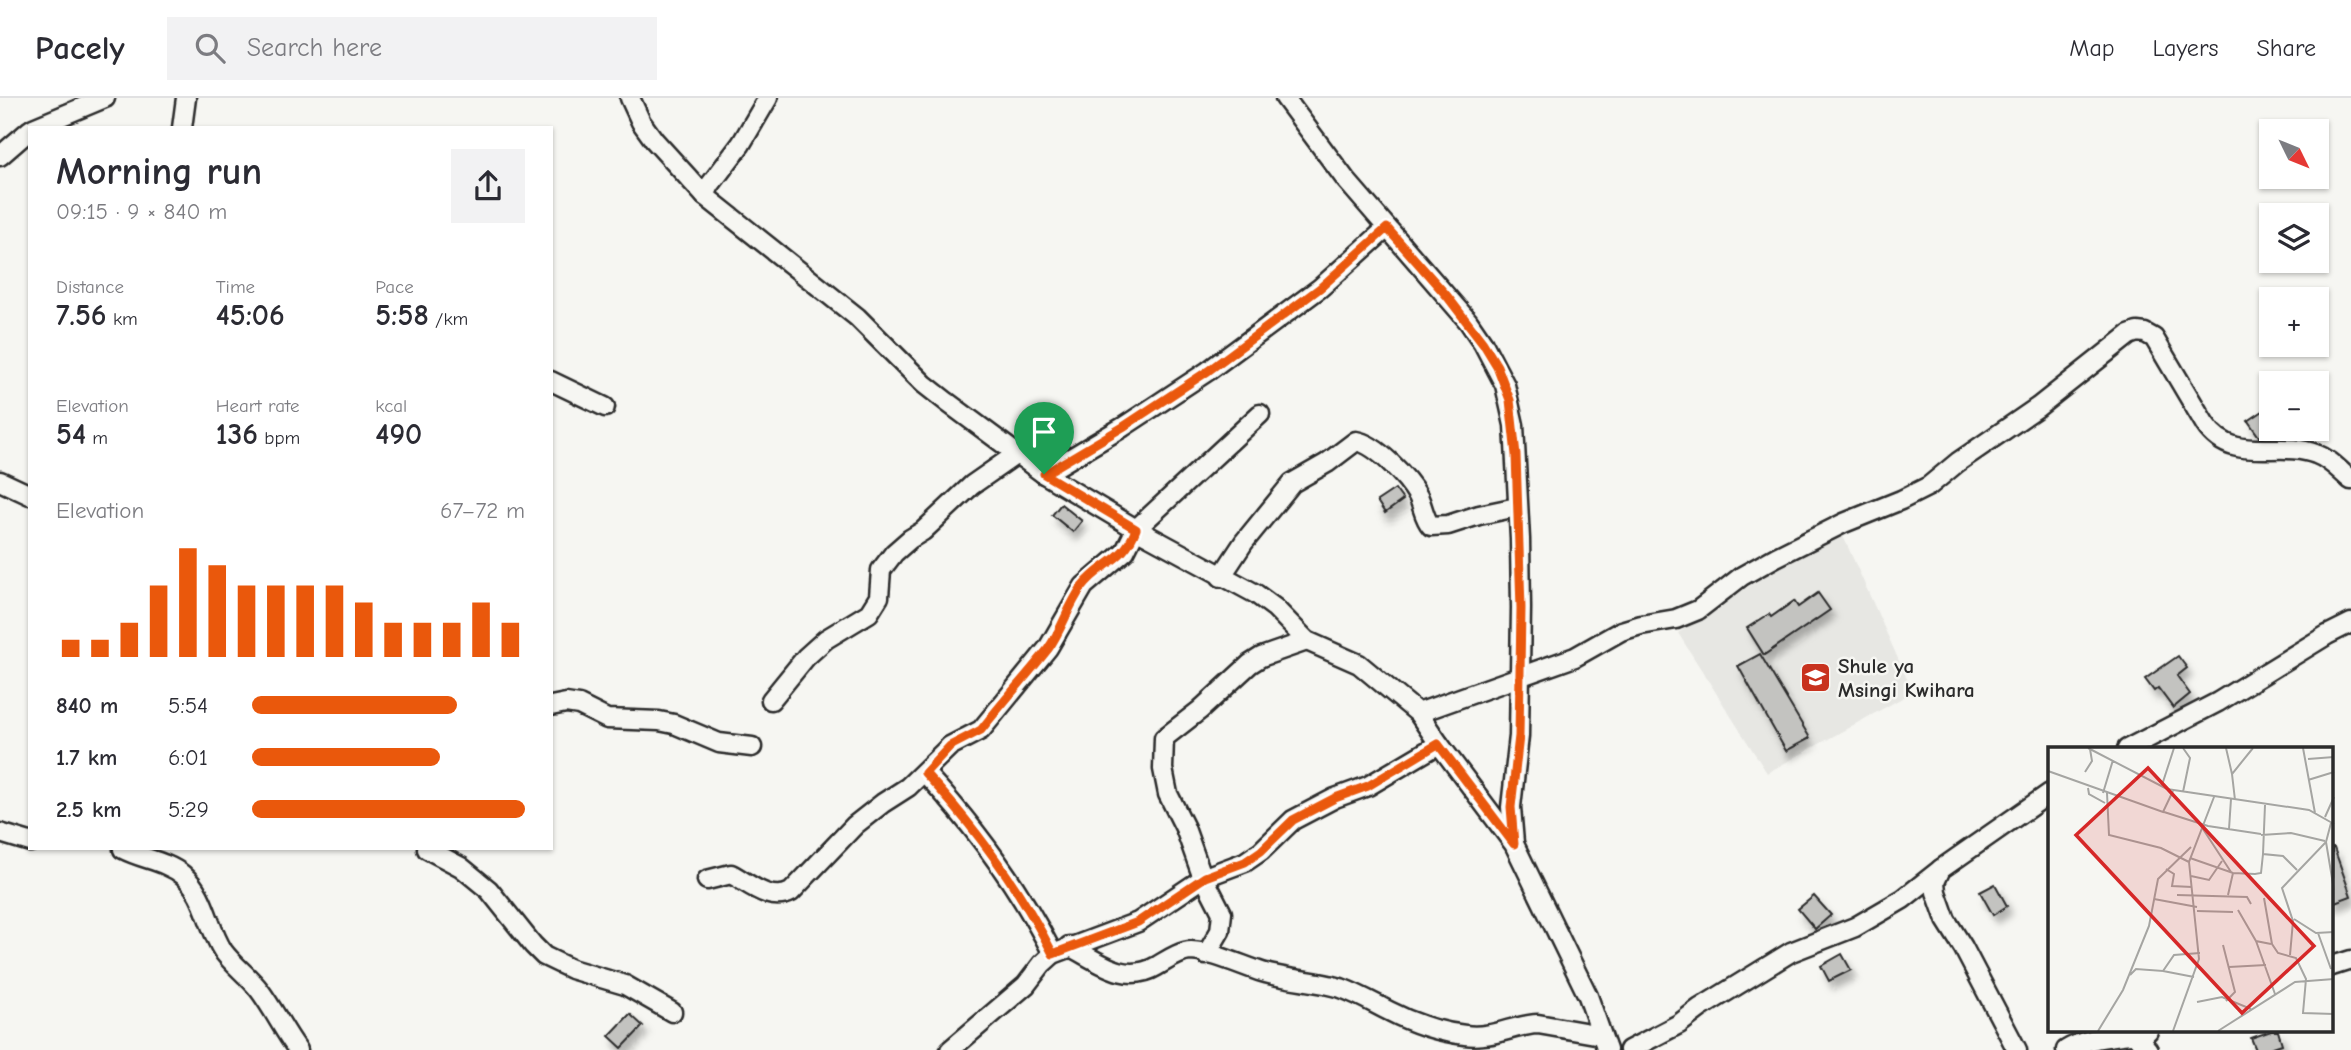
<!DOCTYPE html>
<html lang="en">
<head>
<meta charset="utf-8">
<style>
	:root { --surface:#fff; --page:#f2f2f3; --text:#2b2b33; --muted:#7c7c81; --line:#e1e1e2; --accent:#ea580c }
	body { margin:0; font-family:"Comic Neue",sans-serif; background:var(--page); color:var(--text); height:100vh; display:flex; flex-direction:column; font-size:26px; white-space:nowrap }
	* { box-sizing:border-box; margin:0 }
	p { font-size:23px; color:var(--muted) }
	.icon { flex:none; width:38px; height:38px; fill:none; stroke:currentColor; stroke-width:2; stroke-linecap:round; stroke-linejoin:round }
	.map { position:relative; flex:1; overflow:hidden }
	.side { position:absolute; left:28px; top:28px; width:525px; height:724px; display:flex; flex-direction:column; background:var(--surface); border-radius:0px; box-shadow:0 2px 5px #0004 }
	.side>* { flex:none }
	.needle { width:46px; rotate:133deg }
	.fabs { position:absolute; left:2259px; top:21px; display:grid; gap:14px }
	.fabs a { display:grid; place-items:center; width:70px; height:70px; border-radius:0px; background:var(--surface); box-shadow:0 2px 5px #0004; font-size:35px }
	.pin { position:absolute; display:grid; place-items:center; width:60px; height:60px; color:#fff; margin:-72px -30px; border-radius:50% 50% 50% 0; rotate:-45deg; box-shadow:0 0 7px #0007 }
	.pin .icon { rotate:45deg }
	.round { display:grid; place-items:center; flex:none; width:74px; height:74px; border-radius:0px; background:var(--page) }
	.head { display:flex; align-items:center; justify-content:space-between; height:119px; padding:0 28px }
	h1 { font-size:38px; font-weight:700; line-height:52px }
	.stats { display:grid; grid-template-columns:repeat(3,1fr); gap:10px; height:119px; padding:7px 28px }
	.stats div { display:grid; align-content:center }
	.stats b { font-size:30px; font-weight:700 }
	.stats small { font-size:19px; font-weight:400 }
	.stats p { font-size:19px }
	.chart { height:196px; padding:14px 28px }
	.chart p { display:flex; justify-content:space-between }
	.chart svg { width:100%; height:126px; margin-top:7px; stroke:var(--accent); stroke-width:6 }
	ul { padding:0 28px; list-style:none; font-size:23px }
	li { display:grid; grid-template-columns:112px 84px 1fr; align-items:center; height:52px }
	li i { height:18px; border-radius:9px; background:var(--accent) }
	header { display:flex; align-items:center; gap:42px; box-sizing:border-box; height:98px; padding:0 35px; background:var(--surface); border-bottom:2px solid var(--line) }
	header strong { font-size:33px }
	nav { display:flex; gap:38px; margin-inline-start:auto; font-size:24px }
	.search { width:490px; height:63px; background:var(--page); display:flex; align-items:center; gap:18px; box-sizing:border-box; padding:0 24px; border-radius:0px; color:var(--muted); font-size:26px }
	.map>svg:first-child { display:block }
	.built { fill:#e7e7e3 }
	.building { fill:#c3c3c0; stroke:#2b2b2b; stroke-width:2; filter:url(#shadow) }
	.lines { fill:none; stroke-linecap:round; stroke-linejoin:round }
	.street-casing { stroke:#2b2b2b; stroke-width:23 }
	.street { stroke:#f6f6f2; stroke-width:18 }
	.route-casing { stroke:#fff; stroke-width:14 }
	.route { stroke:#ea580c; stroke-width:9 }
	.labels { text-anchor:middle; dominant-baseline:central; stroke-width:5; stroke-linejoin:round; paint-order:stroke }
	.poi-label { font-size:21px; font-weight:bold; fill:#2b2b2b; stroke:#f6f6f2; text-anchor:start }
	.inset-road { fill:none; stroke:#a5a5a2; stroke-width:2 }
	.view { fill:#d62828; fill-opacity:0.15; stroke:#d62828; stroke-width:3.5 }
	.inset-edge { fill:none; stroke:#2b2b2b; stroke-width:3.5 }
</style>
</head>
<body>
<header>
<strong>Pacely</strong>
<div class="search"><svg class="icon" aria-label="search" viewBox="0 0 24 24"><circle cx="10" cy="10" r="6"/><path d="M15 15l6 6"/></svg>Search here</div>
<nav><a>Map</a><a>Layers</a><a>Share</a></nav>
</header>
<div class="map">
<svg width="2351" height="952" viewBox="0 0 2351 952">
	<defs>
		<filter id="shadow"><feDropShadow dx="4.5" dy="8" stdDeviation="3.5" flood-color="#0004"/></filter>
	</defs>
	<rect width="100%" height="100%" fill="#f6f6f2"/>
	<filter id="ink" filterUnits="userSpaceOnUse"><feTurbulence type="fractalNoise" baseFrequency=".0143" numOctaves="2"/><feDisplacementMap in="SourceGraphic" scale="14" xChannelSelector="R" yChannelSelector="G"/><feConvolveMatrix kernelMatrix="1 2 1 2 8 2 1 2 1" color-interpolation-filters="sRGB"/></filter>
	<g filter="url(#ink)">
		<path class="built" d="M1839 429 1913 594 1767 675 1678 535Z"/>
		<g class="building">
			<path d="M2272 307V336L2260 340 2248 323Z"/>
			<path d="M1395 391 1403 402 1385 415 1377 403Z"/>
			<path d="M1061 406 1082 423 1073 434 1052 417Z"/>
			<path d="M1818 495 1830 512 1764 557 1747 530 1769 516 1771 519 1794 503 1798 509Z"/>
			<path d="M1760 556 1810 640 1786 653 1738 568Z"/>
			<path d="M2178 558 2187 570 2177 578 2190 596 2173 610 2158 590 2154 593 2145 581Z"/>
			<path d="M2332 750H2334L2351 798 2332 805Z"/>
			<path d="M1995 786 2007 808 1993 817 1980 794Z"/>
			<path d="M1814 798 1831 817 1815 831 1798 811Z"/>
			<path d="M1842 856 1851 872 1829 883 1821 868Z"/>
			<path d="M630 916 643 928 622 950 609 938Z"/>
			<path d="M2271 933H2278L2282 946 2264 952H2256L2251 940Z"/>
		</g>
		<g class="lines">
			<defs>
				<g id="street">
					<path d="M630 0 641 24 654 42 705 98 857 219 924 286 947 304 1044 376 1136 431 1256 496 1275 510 1307 543 1359 566 1418 615 1439 646 1514 746 1588 898 1607 952"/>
					<path d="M1285 0 1346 82 1468 223 1483 245 1505 287 1514 327 1520 441 1521 510 1519 638 1511 709 1514 745"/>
					<path d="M33 30 105 0"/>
					<path d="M182 30 186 0"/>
					<path d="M0 58 30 32"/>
					<path d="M705 98 710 87 741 46 768 0"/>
					<path d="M551 283 605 309"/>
					<path d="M1044 376 1123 329 1208 273 1320 190 1387 130"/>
					<path d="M0 383 30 397"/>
					<path d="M1221 479 1244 444 1292 385 1327 365 1356 343C1376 346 1408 380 1418 398 1423 408 1424 421 1431 428L1448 427 1479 417 1517 409"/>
					<path d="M771 602 806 559 826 541 869 515 879 499 881 472 894 455 910 441 923 433 972 387 1018 355"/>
					<path d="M551 608 566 605 579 607 607 621 659 623 674 626 719 645 752 649"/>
					<path d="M1418 615 1575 559 1621 533 1641 527 1676 521 1698 512 1742 478 1776 459 1844 425 1901 402 1929 388 1958 364 2038 309 2129 237 2137 234 2145 235 2154 240 2205 326C2233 368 2278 341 2316 356 2330 361 2340 373 2351 382"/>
					<path d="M2127 651 2218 604 2327 537 2351 525"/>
					<path d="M925 675C976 730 1019 789 1053 856"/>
					<path d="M0 735 30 744"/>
					<path d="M123 751C142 761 166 763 183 777 206 797 207 828 223 853 234 868 249 878 260 893 274 912 284 933 298 952"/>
					<path d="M427 751 461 769 489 792 533 847 544 858 571 871 625 887 672 914"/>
					<path d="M707 782 731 776C750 786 770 805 791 794L855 727 883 705 908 689 950 648 981 632 1048 550 1084 488 1125 453 1136 431 1260 316"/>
					<path d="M1069 848C1098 863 1125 887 1157 868 1166 863 1180 853 1191 853 1214 854 1240 867 1262 874 1287 882 1315 882 1341 890 1358 896 1373 905 1389 913 1412 925 1439 934 1465 937 1492 941 1513 927 1538 926L1601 937"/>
					<path d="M1206 857 1220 833 1222 815 1200 772 1185 730 1168 696 1163 671 1164 640 1200 612 1250 566 1261 559 1307 543"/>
					<path d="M2332 868 2351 862"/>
					<path d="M2135 936 2148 952"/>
					<path d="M950 952 1026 887 1042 866 1053 856 1138 824 1205 779 1245 764 1261 753 1293 722 1335 700 1368 688 1439 646"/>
					<path d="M1629 952 1679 926 1700 910 1791 854 1855 829 1903 801 1941 771"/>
					<path d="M2017 952 1963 849 1946 822 1936 794 1935 784 1941 771 2050 695"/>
					<path d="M2066 952C2091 937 2121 939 2148 933"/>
				</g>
			</defs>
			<use href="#street" class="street-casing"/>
			<use href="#street" class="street"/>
		</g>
	</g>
	<g class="lines" filter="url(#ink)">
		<defs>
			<path id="route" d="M1387 130 1447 198 1483 245 1497 268 1510 302 1516 357 1521 510 1519 638 1511 709 1514 746 1438 646 1368 688 1335 700 1293 722 1261 753 1245 764 1205 779 1138 824 1053 856C1019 789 976 730 925 675L950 648 981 632 989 622C1008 598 1029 575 1048 551 1062 532 1068 508 1082 489 1101 464 1124 464 1136 431L1044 376 1123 329 1208 273 1320 190Z"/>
		</defs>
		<use href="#route" class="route-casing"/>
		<use href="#route" class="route"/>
	</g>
	<defs>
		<symbol id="school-square" viewBox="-11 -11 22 22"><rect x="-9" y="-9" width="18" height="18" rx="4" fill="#c8321e" stroke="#f6f6f2"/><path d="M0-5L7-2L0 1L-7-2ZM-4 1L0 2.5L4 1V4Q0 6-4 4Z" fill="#fff"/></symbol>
	</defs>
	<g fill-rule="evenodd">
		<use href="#school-square" x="1798" y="562" width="35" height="35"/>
	</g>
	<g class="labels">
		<g class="poi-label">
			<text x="1838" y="568">Shule ya<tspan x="1838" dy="24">Msingi Kwihara</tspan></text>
		</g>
	</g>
	<g transform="translate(2048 649)">
		<rect width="285" height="285" fill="#f6f6f2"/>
		<path class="inset-road" d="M40 1 119 42 261 63 286 77M135 1 142 11 135 45M178 1 184 27M255 1 267 66M260 12 286 10M0 24 115 65 125 44M37 25 44 14 42 2M260 33 286 25M114 38 126 1M40 41 41 47 57 56M55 46 65 13M59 46 61 88 113 101 141 115M187 53 184 27 205 1M217 58 215 107 235 109 249 123M116 65 160 79 213 87M277 70 286 50M153 79 183 125M181 82 183 52M213 88 243 86 277 94M278 95 286 143M142 111 185 126 207 127 213 126 215 107M118 122 126 127 124 139 144 140M143 129 161 133 174 114M129 148 199 150 203 157M180 148 185 126M216 151 224 197 230 206 248 211 258 232 255 266 286 267M106 152 149 160M190 163 208 194 223 197M149 164 185 165M246 172 268 186 286 185M270 186 283 222M208 194 227 247M175 198 187 245 178 254M242 208 245 174 234 141 278 95 283 76M181 220 218 218M115 224 146 230M82 228 88 222 115 224 126 208 152 206M149 255 174 250 203 262M50 284 75 243 101 179 110 132 143 100M125 284 151 212 141 115 166 50M170 284 247 235 286 232"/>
		<path class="view" d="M100 21 266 199 194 266 28 88Z"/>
		<rect width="285" height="285" class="inset-edge"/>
	</g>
</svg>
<div class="fabs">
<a><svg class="needle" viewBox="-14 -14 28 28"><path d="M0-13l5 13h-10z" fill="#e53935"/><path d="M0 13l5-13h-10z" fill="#7c7c81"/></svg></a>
<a><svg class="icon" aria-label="layers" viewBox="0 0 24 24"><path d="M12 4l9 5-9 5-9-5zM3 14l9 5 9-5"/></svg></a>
<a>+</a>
<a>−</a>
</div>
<div class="pin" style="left:1044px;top:376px;background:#1e9e55"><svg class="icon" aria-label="arrive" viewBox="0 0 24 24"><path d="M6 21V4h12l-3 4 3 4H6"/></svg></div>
<section class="side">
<div class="head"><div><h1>Morning run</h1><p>09:15 · 9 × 840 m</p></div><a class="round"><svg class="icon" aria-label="share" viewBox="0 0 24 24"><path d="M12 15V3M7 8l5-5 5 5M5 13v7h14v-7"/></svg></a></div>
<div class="stats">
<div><p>Distance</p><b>7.56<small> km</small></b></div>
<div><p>Time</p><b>45:06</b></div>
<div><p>Pace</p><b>5:58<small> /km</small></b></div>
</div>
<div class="stats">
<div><p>Elevation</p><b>54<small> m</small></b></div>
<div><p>Heart rate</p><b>136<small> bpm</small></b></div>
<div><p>kcal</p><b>490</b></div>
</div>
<div class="chart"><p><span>Elevation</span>67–72 m</p>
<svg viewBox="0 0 160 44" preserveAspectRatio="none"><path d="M5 44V38M15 44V38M25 44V32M35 44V19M45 44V6M55 44V12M65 44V19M75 44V19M85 44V19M95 44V19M105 44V25M115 44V32M125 44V32M135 44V32M145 44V25M155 44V32"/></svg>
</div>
<ul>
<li><b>840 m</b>5:54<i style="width:75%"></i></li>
<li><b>1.7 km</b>6:01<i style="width:69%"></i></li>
<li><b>2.5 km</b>5:29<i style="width:100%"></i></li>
</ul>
</section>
</div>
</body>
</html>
